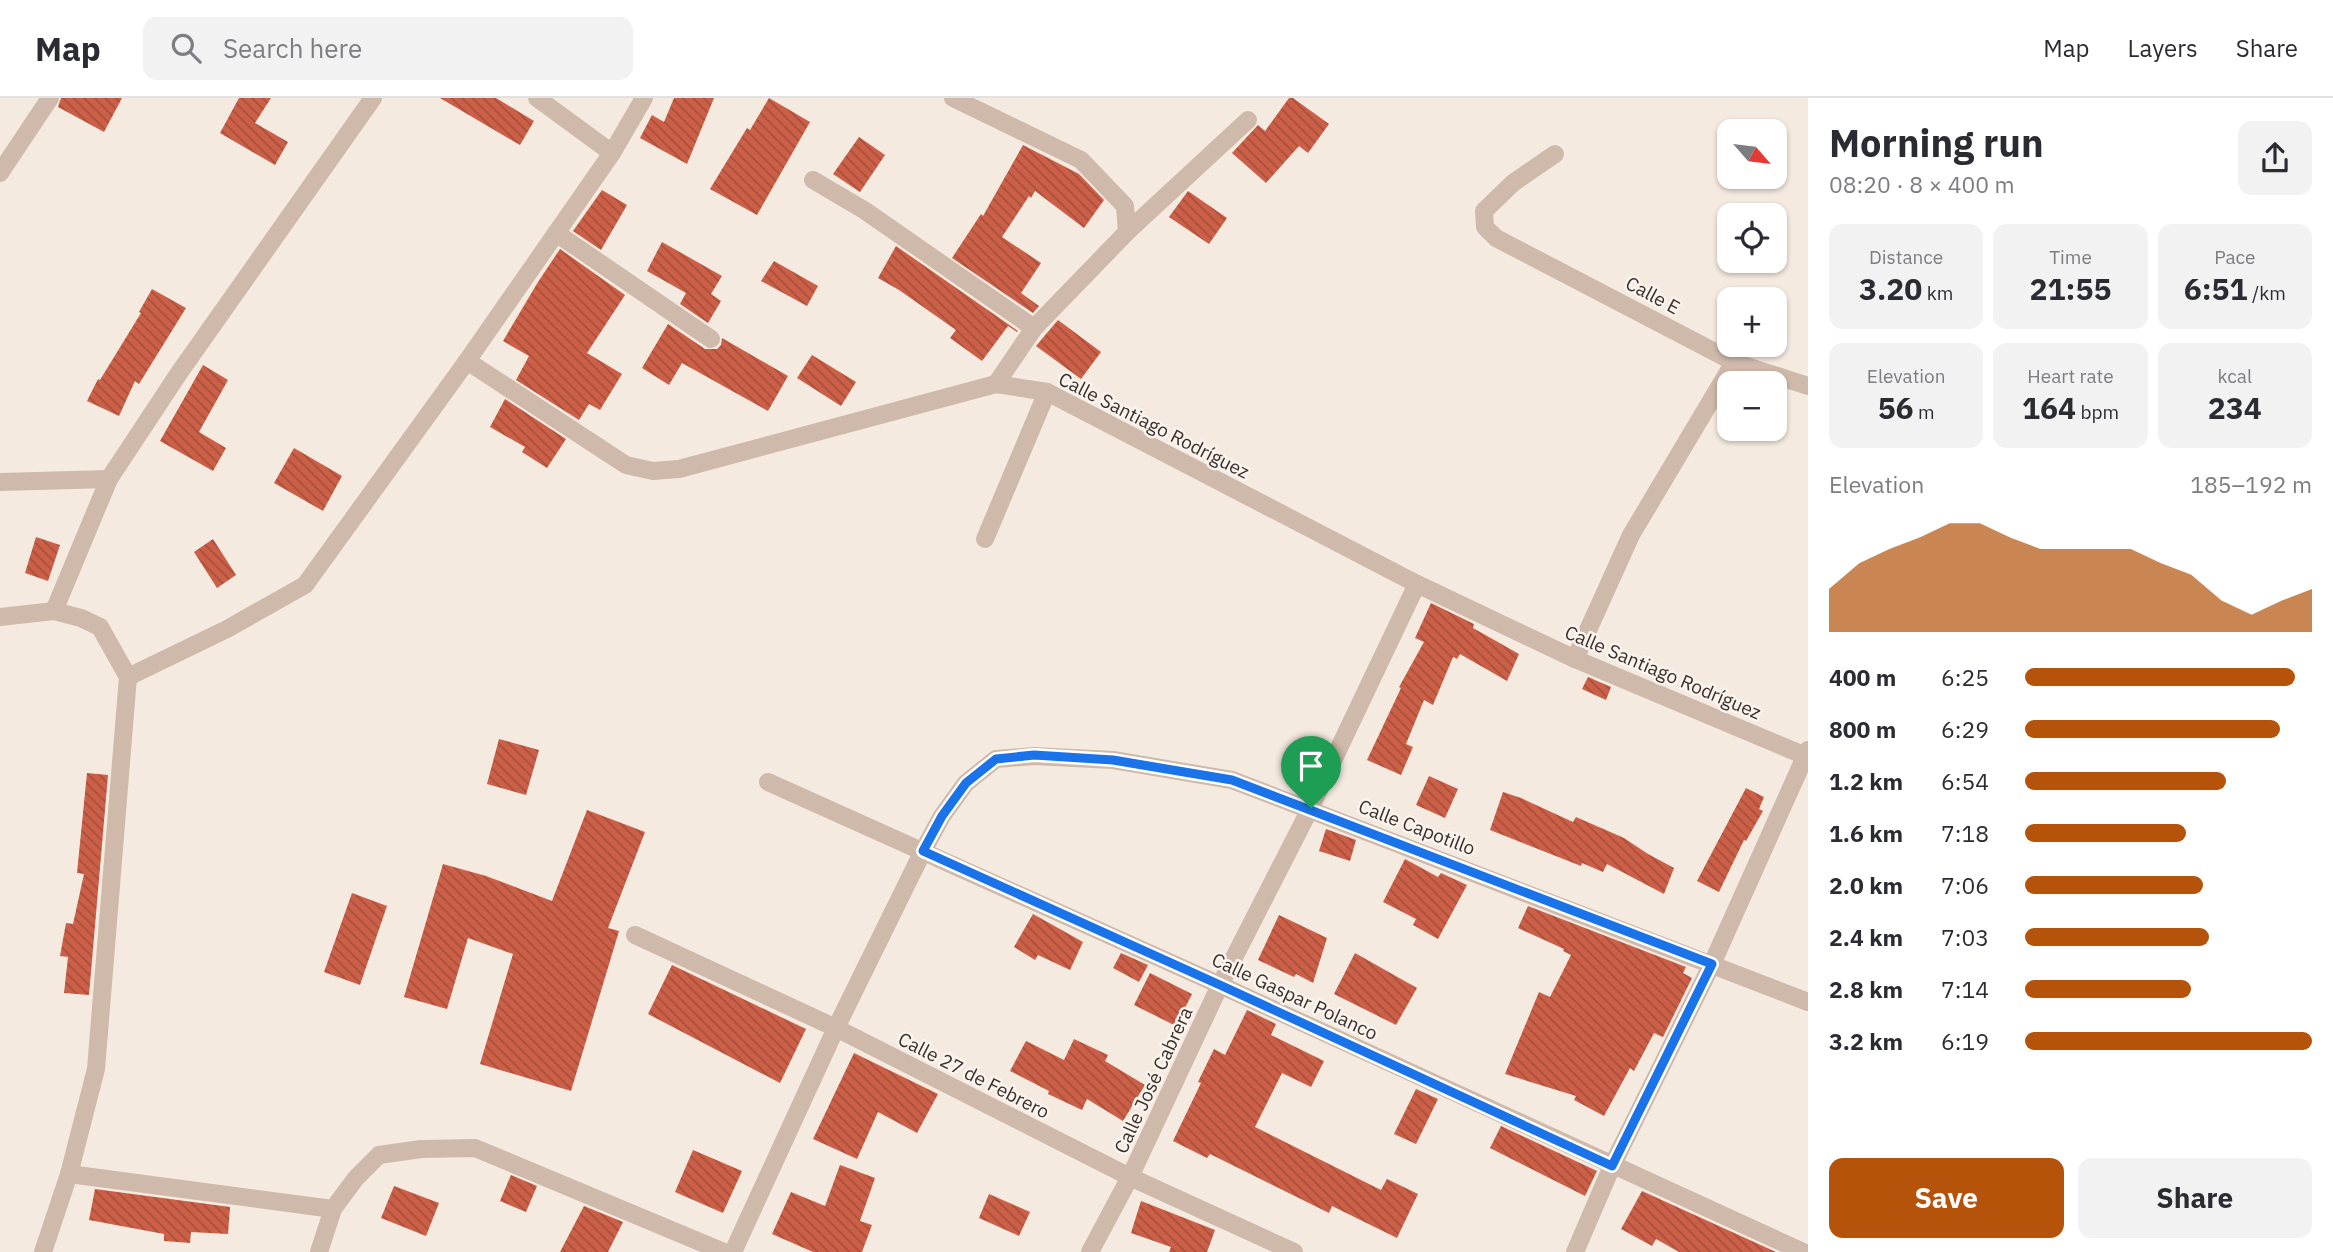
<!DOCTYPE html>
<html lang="en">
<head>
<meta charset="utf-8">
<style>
	:root { --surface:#fff; --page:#f2f2f3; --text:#2b2b33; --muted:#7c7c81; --line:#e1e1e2; --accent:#b45309 }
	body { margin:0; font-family:"IBM Plex Sans",sans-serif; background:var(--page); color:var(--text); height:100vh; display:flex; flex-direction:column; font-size:26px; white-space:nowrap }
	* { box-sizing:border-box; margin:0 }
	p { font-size:23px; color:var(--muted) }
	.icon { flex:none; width:38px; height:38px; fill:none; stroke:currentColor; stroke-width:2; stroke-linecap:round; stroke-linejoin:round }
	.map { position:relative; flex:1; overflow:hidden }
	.sheet { display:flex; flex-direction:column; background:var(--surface); width:525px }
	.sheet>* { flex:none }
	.needle { width:46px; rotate:118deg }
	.controls { position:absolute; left:1717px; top:21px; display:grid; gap:14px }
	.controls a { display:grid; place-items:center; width:70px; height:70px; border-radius:14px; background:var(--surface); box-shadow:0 2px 5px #0004; font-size:35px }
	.pin { position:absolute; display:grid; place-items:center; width:60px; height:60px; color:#fff; margin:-72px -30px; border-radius:50% 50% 50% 0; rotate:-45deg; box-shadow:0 0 7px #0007 }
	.pin .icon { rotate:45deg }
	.round { display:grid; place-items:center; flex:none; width:74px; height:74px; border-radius:14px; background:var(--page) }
	.head { display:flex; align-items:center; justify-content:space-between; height:119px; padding:0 21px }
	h1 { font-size:38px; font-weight:700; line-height:52px }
	.metrics { display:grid; grid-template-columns:repeat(3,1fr); gap:10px; height:119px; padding:7px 21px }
	.metrics div { display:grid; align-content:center; border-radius:14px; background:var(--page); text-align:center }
	.metrics b { font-size:30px; font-weight:700 }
	.metrics small { font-size:19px; font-weight:400 }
	.metrics p { font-size:19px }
	.chart { height:196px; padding:14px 21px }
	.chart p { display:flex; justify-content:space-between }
	.chart svg { width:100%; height:126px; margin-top:7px; fill:var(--accent); opacity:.7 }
	.cta { display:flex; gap:14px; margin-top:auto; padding:14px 21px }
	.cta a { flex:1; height:80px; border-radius:14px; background:var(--accent); color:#fff; font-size:28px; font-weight:700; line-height:80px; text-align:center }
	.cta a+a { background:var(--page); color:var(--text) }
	ul { padding:0 21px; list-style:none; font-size:23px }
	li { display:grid; grid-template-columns:112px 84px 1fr; align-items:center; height:52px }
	li i { height:18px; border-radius:9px; background:var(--accent) }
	header { display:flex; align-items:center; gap:42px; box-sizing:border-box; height:98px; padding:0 35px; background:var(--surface); border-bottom:2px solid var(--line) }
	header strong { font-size:33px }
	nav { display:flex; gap:38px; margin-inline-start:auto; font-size:24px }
	.search { width:490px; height:63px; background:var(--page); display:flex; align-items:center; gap:18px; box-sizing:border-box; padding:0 24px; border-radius:14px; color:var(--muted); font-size:26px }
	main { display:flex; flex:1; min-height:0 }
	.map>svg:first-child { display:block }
	.building { fill:url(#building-back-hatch) }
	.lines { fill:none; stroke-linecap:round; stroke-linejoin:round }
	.minor { stroke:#ceb9ab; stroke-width:18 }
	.route-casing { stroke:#fff; stroke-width:14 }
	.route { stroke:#1a73e8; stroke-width:9 }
	.labels { text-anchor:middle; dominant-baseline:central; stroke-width:5; stroke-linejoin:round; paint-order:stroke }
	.street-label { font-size:19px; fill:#3b2f2a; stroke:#fbf4ee }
</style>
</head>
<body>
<header>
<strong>Map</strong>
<div class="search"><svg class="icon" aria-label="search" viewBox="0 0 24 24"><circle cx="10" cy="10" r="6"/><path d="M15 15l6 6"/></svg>Search here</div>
<nav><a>Map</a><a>Layers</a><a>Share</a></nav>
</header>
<main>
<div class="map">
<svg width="1808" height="1154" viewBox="0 0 1808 1154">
	<defs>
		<pattern id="building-back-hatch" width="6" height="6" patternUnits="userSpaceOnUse" patternTransform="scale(1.75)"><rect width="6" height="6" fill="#cc5f47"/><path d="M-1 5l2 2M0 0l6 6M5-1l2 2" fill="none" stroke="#a74f3b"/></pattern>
	</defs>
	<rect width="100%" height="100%" fill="#f5eae0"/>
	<g class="building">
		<path d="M61 0H122L104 34 58 9Z"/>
		<path d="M239 0H271L255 25 288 44 275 67 220 35Z"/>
		<path d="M440 0H496L534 23 520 47Z"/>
		<path d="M674 0H714L687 66 640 40 652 17 664 24Z"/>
		<path d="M769 0 810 24 757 117 710 91 747 30 750 32Z"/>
		<path d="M1289 0H1293L1329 26 1308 55 1299 48 1266 85 1232 55 1258 27 1265 33Z"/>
		<path d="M859 39 885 57 860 94 833 76Z"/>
		<path d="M1023 47 1079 76 1104 102 1084 130 1035 93 1031 100 1029 98 1002 139 1041 165 1021 195 1039 208 1033 215 952 160 981 116 983 118Z"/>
		<path d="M602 92 627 107 601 152 573 133Z"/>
		<path d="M1188 93 1227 120 1209 146 1169 119Z"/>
		<path d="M662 144 722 178 711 196 721 203 708 225 680 206 686 195 647 173Z"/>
		<path d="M896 148 1018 233 1017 234 1008 228 982 263 950 240 956 232 899 192 878 180Z"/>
		<path d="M560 151 625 197 587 255 622 276 600 312 589 306 579 322 516 282 529 258 503 243 538 184Z"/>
		<path d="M774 163 818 188 807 208 761 183Z"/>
		<path d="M152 191 186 210 139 286 135 283 119 318 87 303 98 281 100 282 141 215 139 214Z"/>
		<path d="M1058 222 1101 254 1081 281 1036 248Z"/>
		<path d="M668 226 705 251H717L721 247 722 240 788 278 768 313 682 265 669 287 642 270Z"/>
		<path d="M812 257 856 284 841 308 797 280Z"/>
		<path d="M203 267 228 282 199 334 226 350 213 373 160 343Z"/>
		<path d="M505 301 566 341 547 370 522 354 525 349 490 329Z"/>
		<path d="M294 350 342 378 323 413 274 385Z"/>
		<path d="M36 439 60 447 48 483 25 475Z"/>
		<path d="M213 441 236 477 217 490 194 454Z"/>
		<path d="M1431 505 1474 526 1473 530 1519 556 1507 583 1460 556 1457 561 1453 559 1433 607 1424 602 1406 646 1413 649 1401 677 1367 662 1401 590 1399 589 1424 544 1415 540Z"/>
		<path d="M1588 579 1611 589 1606 602 1582 591Z"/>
		<path d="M499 641 539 652 526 697 487 686Z"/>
		<path d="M87 675 108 677 89 897 64 895 68 859 60 858 66 825 73 826 84 776 77 775Z"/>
		<path d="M1429 678 1458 691 1445 720 1416 707Z"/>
		<path d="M1746 690 1764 699 1759 711 1763 713 1746 743 1744 742 1719 794 1697 783Z"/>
		<path d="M1503 694 1521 700 1573 724 1576 719 1624 740 1648 756 1674 770 1664 796 1607 766 1603 774 1582 765 1581 768 1490 732Z"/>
		<path d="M587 712 645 734 608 830 619 833 571 993 480 966 513 856 468 840 447 911 404 899 443 766 486 778 552 803Z"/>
		<path d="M1326 731 1356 742 1350 763 1319 753Z"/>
		<path d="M1405 761 1438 779 1441 775 1467 787 1438 841 1413 827 1416 821 1383 804Z"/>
		<path d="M352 795 387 808 360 887 324 874Z"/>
		<path d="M1528 808 1686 869 1683 875 1692 880 1663 939 1654 935 1634 973 1630 970 1604 1018 1574 1002 1576 998 1505 976 1539 894 1550 899 1571 857 1563 853 1564 851 1518 830Z"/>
		<path d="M1033 816 1083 844 1070 872 1038 857 1035 862 1014 849Z"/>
		<path d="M1279 817 1327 840 1313 885 1296 876 1294 879 1258 862Z"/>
		<path d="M1121 855 1148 867 1139 884 1113 870Z"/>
		<path d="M1355 855 1417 890 1396 927 1334 896Z"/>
		<path d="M672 867 806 931 780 985 648 916Z"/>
		<path d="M1150 875 1192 896 1176 928 1134 907Z"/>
		<path d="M1247 912 1276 926 1271 937 1324 963 1311 989 1282 975 1255 1029 1381 1092 1387 1081 1418 1096 1397 1140 1332 1108 1329 1115 1210 1056 1207 1060 1173 1043 1201 985 1198 984 1214 951 1225 957Z"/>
		<path d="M1074 941 1108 957 1105 963 1145 987 1123 1023 1087 1001 1082 1012 1048 996 1049 993 1010 973 1026 943 1064 962Z"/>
		<path d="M854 955 938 996 917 1035 878 1014 857 1061 813 1041Z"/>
		<path d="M1416 991 1438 1001 1416 1046 1394 1036Z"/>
		<path d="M1501 1028 1597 1073 1585 1098 1490 1050Z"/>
		<path d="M693 1052 742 1073 723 1115 675 1094Z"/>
		<path d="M840 1067 875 1080 860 1123 872 1127 862 1154H813L772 1136 791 1094 825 1108Z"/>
		<path d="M511 1077 537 1088 526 1114 500 1103Z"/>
		<path d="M394 1088 439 1105 426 1138 381 1120Z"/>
		<path d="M95 1091 230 1109 228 1136 191 1134 190 1145 164 1143V1136L89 1122Z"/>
		<path d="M1642 1093 1776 1154H1679L1656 1141 1652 1148 1621 1131Z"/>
		<path d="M989 1096 1030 1114 1019 1138 979 1120Z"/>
		<path d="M1141 1103 1215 1132 1207 1154H1169L1171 1149 1131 1135Z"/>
		<path d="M584 1108 623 1124 608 1154H560Z"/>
	</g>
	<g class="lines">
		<g class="minor">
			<path d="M537 0 612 55"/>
			<path d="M953 0 1081 62 1125 108 1127 134"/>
			<path d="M1555 56 1513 85 1484 113 1485 129 1496 140 1734 264 1808 288"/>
			<path d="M0 75 50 0"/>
			<path d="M813 82 864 112 1034 230"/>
			<path d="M556 135 711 241"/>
			<path d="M467 263 626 367 653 373 679 371 996 286 1047 294 1417 486 1575 561 1808 659"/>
			<path d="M996 286 1034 230 1127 134 1248 22"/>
			<path d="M0 384 109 381"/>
			<path d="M985 441 1047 294"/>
			<path d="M54 513 109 381 179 275 373 0"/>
			<path d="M0 519 54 513 81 520 100 529 128 579 96 971 69 1076 43 1154"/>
			<path d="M1575 561 1631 437 1734 264"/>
			<path d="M128 579 227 531 305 487 467 263 612 55 644 0"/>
			<path d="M768 684 1220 887 1803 1154"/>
			<path d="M635 837 836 930 1130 1079 1294 1154"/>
			<path d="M69 1076 333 1111"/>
			<path d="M319 1154 333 1111 356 1080 379 1057 421 1051 475 1050 724 1154"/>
			<path d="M733 1154 836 930 923 753 942 718 966 685 996 661 1034 658 1113 662 1232 682 1808 904"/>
			<path d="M1090 1154 1130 1079 1220 887 1310 711 1417 486"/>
			<path d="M1575 1154 1612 1068 1712 866 1808 652"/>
		</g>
	</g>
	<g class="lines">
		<defs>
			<path id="route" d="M1034 657 1113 662 1232 682 1712 866 1612 1068 1220 887 923 753 942 718 966 685 996 661Z"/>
		</defs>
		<use href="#route" class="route-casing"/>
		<use href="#route" class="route"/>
	</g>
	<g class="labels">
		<g class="street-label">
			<text transform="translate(1653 197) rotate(28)">Calle E</text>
			<text transform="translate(1154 327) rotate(27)">Calle Santiago Rodríguez</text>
			<text transform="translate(1663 574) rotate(23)">Calle Santiago Rodríguez</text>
			<text transform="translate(1417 729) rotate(21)">Calle Capotillo</text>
			<text transform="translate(1295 898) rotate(25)">Calle Gaspar Polanco</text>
			<text transform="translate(974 977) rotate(27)">Calle 27 de Febrero</text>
			<text transform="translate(1153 982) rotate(-65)">Calle José Cabrera</text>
		</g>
	</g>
</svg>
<div class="controls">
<a><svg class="needle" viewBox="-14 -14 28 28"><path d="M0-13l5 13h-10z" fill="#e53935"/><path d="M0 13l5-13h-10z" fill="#7c7c81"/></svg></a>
<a><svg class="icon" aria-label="locate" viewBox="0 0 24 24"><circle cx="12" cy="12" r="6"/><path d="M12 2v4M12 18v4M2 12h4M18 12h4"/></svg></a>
<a>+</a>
<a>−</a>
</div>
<div class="pin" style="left:1311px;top:710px;background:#1e9e55"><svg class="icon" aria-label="arrive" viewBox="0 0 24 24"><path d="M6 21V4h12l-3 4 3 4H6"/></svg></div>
</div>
<section class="sheet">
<div class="head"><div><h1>Morning run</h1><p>08:20 · 8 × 400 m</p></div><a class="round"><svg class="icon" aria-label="share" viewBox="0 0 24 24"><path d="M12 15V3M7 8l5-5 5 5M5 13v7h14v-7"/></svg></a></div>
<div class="metrics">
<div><p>Distance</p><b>3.20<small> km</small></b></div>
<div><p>Time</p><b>21:55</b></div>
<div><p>Pace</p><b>6:51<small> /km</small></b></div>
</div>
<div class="metrics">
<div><p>Elevation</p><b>56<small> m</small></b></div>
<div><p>Heart rate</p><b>164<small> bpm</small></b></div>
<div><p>kcal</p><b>234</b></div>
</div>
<div class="chart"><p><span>Elevation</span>185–192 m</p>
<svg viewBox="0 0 160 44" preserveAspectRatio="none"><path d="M0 44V29L10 20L20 15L30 11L40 6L50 6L60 11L70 15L80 15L90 15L100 15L110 20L120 24L130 33L140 38L150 33L160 29V44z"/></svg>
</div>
<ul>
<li><b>400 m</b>6:25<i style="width:94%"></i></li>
<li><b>800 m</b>6:29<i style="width:89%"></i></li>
<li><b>1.2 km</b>6:54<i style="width:70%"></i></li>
<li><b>1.6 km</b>7:18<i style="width:56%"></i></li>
<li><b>2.0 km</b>7:06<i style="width:62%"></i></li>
<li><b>2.4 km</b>7:03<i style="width:64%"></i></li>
<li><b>2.8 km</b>7:14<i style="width:58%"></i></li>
<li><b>3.2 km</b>6:19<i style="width:100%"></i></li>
</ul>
<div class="cta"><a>Save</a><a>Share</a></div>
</section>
</main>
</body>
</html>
